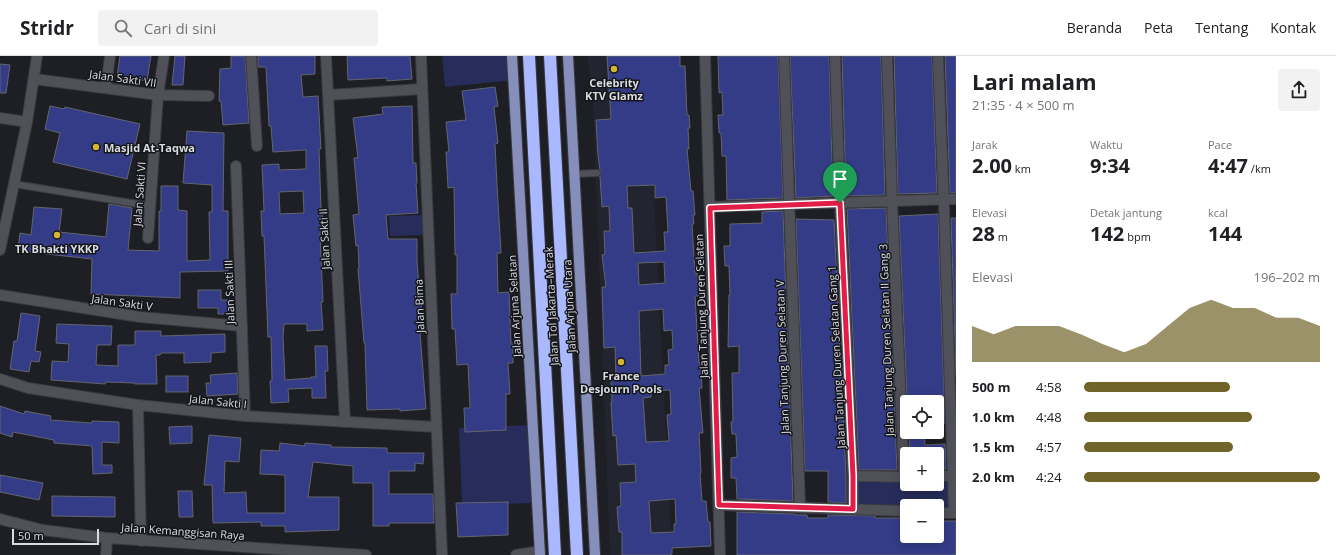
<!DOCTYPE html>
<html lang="id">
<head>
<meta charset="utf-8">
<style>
	:root { --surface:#fff; --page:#f2f2f2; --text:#202124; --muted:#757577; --line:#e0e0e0; --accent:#71642b }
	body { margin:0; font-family:"Open Sans",sans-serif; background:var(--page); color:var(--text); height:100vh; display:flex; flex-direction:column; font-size:15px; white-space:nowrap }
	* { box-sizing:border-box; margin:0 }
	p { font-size:13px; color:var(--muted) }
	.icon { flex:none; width:22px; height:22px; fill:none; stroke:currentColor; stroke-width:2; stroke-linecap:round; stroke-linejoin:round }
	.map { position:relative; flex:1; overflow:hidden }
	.drawer { display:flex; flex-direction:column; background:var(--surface); width:380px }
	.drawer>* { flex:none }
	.tools { position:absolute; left:900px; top:339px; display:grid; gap:8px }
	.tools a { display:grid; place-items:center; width:44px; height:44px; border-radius:4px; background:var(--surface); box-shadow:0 2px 10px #0003; font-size:20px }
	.scale { position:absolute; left:12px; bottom:10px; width:87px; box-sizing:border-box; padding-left:4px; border:2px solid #dadbdf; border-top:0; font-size:11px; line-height:14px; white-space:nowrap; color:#dadbdf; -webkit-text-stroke:3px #14161b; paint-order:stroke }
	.pin { position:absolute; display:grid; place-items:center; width:34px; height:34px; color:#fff; margin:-41px -17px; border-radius:50% 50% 50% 0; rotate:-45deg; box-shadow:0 0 4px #0007 }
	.pin .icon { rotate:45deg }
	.round { display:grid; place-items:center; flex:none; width:42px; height:42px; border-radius:4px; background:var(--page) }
	.summary { display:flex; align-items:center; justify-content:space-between; height:68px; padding:0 16px }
	h1 { font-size:22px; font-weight:700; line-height:30px }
	.metrics { display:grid; grid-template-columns:repeat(3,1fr); gap:6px; height:68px; padding:4px 16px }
	.metrics div { display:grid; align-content:center }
	.metrics b { font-size:20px; font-weight:700 }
	.metrics small { font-size:11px; font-weight:400 }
	.metrics p { font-size:11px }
	.chart { height:112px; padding:8px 16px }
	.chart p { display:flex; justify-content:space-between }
	.chart svg { width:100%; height:72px; margin-top:4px; fill:var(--accent); opacity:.7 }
	ul { padding:0 16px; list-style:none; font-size:13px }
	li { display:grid; grid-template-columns:64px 48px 1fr; align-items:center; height:30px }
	li i { height:10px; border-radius:5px; background:var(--accent) }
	header { display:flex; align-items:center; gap:24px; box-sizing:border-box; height:56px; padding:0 20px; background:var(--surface); border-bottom:1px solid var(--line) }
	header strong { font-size:19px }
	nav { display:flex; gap:22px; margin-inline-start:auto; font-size:14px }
	.search { width:280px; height:36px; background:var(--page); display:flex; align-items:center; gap:10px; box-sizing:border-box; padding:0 14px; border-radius:4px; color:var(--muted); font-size:15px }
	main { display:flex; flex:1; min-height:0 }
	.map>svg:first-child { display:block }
	.built { fill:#222530 }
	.green { fill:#262d5a }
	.building { fill:#343c88; stroke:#63656c; fill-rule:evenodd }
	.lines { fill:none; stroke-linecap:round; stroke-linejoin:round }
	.lane-casing { stroke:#3a3b3f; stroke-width:8 }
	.street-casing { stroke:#3a3b3f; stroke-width:12 }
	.secondary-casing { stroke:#3a3b3f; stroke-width:12 }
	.primary-casing { stroke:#3a3b3f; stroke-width:12 }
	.highway-casing { stroke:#3a3b3f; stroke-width:14 }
	.lane { stroke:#505158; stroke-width:6 }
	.street { stroke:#505158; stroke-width:10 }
	.secondary { stroke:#505158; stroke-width:10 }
	.primary { stroke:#868fbc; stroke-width:10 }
	.highway { stroke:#aab9ff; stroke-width:12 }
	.route-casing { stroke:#fff; stroke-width:8 }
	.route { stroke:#e11d48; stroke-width:5 }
	.poi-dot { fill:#d5b534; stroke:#14161b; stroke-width:1.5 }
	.labels { text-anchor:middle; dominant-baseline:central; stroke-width:3; stroke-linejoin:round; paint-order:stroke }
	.street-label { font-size:11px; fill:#dadbdf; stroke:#14161b }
	.poi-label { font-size:11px; font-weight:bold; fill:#dadbdf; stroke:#14161b }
</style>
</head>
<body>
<header>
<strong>Stridr</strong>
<div class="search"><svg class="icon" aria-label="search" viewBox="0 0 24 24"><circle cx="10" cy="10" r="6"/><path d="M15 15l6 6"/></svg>Cari di sini</div>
<nav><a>Beranda</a><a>Peta</a><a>Tentang</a><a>Kontak</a></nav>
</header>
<main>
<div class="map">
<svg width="956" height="499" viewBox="0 0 956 499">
	<rect width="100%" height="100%" fill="#1d1f24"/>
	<path class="built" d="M587 0H647L672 499H610L593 43Z"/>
	<g class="green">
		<path d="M442 0H511L514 24 445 31Z"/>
		<path d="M425 159 426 179 390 180 389 160Z"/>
		<path d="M531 369 534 447 462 449 459 372Z"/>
		<path d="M855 422H907V428H937V422H952L954 460 937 459V450H907L856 456Z"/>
	</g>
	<g class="building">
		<path d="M120 0H151L147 25 117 20Z"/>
		<path d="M175 0H185L183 29H172Z"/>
		<path d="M231 0H245L249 67 223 69 221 45H219L220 13 231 12Z"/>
		<path d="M258 0H315V18L301 19 303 41 318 40 321 93H319L321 153H322L323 177H320L323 246H321L323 274 307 275V268H284L283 281 285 324 311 322V321H316L315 290H327L328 315H325L326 342H312V332L288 333 289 346 271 347 270 325H272L271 281H268L264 180H262L261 155H264L262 109 279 108V114L306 113V94L273 96 271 70H269L266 11H258ZM303 135 304 157 280 158 279 136Z"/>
		<path d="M347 0H410L412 23 387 25V22L348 24Z"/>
		<path d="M607 0H680V10H685L687 59H689L690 72H688L689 93H687L691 135H693L695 159H693L694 168H692L695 218 697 217 699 240H695L699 307H700L702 332H699L703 377H699L701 417H700L702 445H706L708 466H710L711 490 672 492V498L669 499H622V476H619L617 451 621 450 620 427 636 426 635 408 618 409 616 379 613 380 611 346H612L611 322 616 321 615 291 604 292 602 231H606L602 199 605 198 604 175H610L609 150 602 151 600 120 601 116 600 114 598 99 596 64 611 63ZM655 129V142L666 141 668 176H664L665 195 634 197 632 152H628L627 130ZM664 206 665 227 639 229 638 207ZM663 253 664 275 672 274 673 293 668 294 669 309H665V318L641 320 639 255ZM670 334 671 358 667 359 669 385 646 386 643 342 651 341V335ZM675 443 676 468H674V476L651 477 649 445Z"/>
		<path d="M718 0H778L783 142 727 144 726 100H722L721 77H719L718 59H723L722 36 719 37Z"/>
		<path d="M790 0H829L833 140 796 142Z"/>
		<path d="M842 0H881L885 139 846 140Z"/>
		<path d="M894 0H932L937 137 898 138Z"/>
		<path d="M945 0H956V137H950Z"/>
		<path d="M0 8 10 9 6 37H0Z"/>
		<path d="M495 31 498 50 494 51 498 87 495 88 497 129 501 197H497L498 237 509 236 511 288H513V307H508L510 338H506V374L465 376 464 352H470L468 308 457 309 455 273H452L451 238H457V199H455L454 131 448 132 446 96H449L446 66 466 64 462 35Z"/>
		<path d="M50 50 64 53 65 51 140 68 127 123 53 106 60 77 45 73Z"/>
		<path d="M412 50 413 107H416L417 127H416L418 157 386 159 388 183H417V206L419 229H420L423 277H420L426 353 400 355V353L367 354 365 287H364L358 212H359L358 189 356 190 353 159 359 158 354 102H358L353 62 383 58 382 51Z"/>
		<path d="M187 75 224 77 223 155H228V215L180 216V242L91 238 92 203 29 196V195L18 194 20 177 31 179 34 151 62 153 59 176 106 181 109 148 132 152 128 194 159 195V155H161V130H178V154L187 155V205L210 204 209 156H212V129L183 127Z"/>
		<path d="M886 152 897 414H859L847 153Z"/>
		<path d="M783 155 793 445 737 443 736 422H731V402L737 401 736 378H732L731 366H733L732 317H739V290L728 291 729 239H730L729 210H725L724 190H730V168L762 167V156Z"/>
		<path d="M938 158 945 367H937V346H925V342L907 343 899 160Z"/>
		<path d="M951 162H956V319Z"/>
		<path d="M796 163 834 164 846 420V447L828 446V415H805Z"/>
		<path d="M198 234H221V244H228V258H218V252H198Z"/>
		<path d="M21 257 40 260 35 295 41 296 39 306 31 305 29 316 10 313 14 285H17Z"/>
		<path d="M57 268 112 270 111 289H97L96 309 118 310V289H135V275H161V280L225 278V296L211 297V306L184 307V297H161L160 299H156L157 328H135V327L106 326 105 328 51 324 52 305 68 306 69 288 56 287Z"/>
		<path d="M237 317 238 338 207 340 206 327H211L210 319Z"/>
		<rect x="166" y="320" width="22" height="16"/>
		<path d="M0 350 24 358 25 355 51 360 50 364 92 367V365L119 366V387L102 386V409H112V417L93 418 92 390 54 387V384L13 376 12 381 0 377Z"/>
		<path d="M192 370V387L170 388 169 371Z"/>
		<path d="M909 376H924L925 389 945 388 946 413H937V398H910Z"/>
		<path d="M209 379 241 382 239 406 225 405 224 437 246 436 247 457H285V419L260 418 261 394 279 395 280 387 305 390V387L331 389V391L387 392V397H424L423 408 415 407V415H389V438H433L434 467H389V470H373V427H353V410L313 406 308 441H339V474L285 476V470H261V466L213 467 212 429H204Z"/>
		<path d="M0 419 43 427 39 444 0 436Z"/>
		<path d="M178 435H192L193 461H179Z"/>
		<path d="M52 440 115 441V461L52 460Z"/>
		<path d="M508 446V479L458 481 456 447Z"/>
		<path d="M737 456 795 458V459H807V462H828V459L875 460V462H907V480H937V465H956V499H737Z"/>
	</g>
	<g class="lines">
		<defs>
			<g id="lane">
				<path d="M574 118 597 117"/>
				<path d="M14 128 150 150"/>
			</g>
			<g id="street">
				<path d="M251 0 257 90"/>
				<path d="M326 0 345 366"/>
				<path d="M421 0 442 499"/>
				<path d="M705 0 720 499"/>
				<path d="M784 0 800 451"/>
				<path d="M835 0 840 147 853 420V453"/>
				<path d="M887 0 892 145 904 421"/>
				<path d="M938 0 944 150 954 457"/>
				<path d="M34 23 158 39 209 40"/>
				<path d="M106 31 110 0"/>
				<path d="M329 39 422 33"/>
				<path d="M0 62 27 66"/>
				<path d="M236 110 245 360"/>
				<path d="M710 151 956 143"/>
				<path d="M148 182 158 39 164 0"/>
				<path d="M0 194 27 66 37 0"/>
				<path d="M0 239 140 261 242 270"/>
				<path d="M0 323 28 332 138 349 245 360 436 371"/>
				<path d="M138 349 141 485"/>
				<path d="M853 420 907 421"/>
				<path d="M937 420H954"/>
				<path d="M719 449 907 455"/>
				<path d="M937 457H956"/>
				<path d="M106 499 107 482"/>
			</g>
			<g id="secondary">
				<path d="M0 463 43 474 107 482 366 499"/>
				<path d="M516 499 540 495"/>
			</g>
			<g id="primary">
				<path d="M512 0 540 499"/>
				<path d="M568 0 595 499"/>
			</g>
			<g id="highway">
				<path d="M529 0 555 499"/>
				<path d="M550 0 577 499"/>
			</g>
		</defs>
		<use href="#lane" class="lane-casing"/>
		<use href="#street" class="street-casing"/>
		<use href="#secondary" class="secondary-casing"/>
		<use href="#primary" class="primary-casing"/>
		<use href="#highway" class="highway-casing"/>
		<use href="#lane" class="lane"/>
		<use href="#street" class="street"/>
		<use href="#secondary" class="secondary"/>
		<use href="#primary" class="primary"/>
		<use href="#highway" class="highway"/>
	</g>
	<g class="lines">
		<defs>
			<path id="route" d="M840 147 853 420V453L719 449 710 152Z"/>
		</defs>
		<use href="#route" class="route-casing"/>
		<use href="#route" class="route"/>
	</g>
	<g class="poi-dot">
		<circle cx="614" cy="13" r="4"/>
		<circle cx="96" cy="91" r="4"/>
		<circle cx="57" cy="179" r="4"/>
		<circle cx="621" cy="306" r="4"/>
	</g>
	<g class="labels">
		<g class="street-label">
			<text transform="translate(123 22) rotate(8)">Jalan Sakti VII</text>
			<text transform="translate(139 138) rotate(-86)">Jalan Sakti VI</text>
			<text transform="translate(324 183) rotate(-93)">Jalan Sakti II</text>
			<text transform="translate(229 236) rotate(-92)">Jalan Sakti III</text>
			<text transform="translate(122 246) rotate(8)">Jalan Sakti V</text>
			<text transform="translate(419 250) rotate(-92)">Jalan Bima</text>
			<text transform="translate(514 250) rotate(-93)">Jalan Arjuna Selatan</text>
			<text transform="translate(551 250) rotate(-93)">Jalan Tol Jakarta–Merak</text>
			<text transform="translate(569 250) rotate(-93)">Jalan Arjuna Utara</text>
			<text transform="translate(701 250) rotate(-92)">Jalan Tanjung Duren Selatan</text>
			<text transform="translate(886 284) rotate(-92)">Jalan Tanjung Duren Selatan II Gang 3</text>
			<text transform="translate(782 301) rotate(-92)">Jalan Tanjung Duren Selatan V</text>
			<text transform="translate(836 301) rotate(-93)">Jalan Tanjung Duren Selatan Gang 1</text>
			<text transform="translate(218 345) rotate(6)">Jalan Sakti I</text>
			<text transform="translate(183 475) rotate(4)">Jalan Kemanggisan Raya</text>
		</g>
		<g class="poi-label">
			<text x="614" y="26">Celebrity<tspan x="614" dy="13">KTV Glamz</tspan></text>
			<text x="104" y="91" text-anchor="start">Masjid At-Taqwa</text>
			<text x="57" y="192">TK Bhakti YKKP</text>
			<text x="621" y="319">France<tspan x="621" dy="13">Desjourn Pools</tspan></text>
		</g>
	</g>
</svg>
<div class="tools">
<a><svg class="icon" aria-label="locate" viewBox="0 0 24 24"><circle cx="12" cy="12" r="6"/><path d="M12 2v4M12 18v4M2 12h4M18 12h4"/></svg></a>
<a>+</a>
<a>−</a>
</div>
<div class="scale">50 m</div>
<div class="pin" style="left:840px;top:147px;background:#1e9e55"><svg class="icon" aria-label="arrive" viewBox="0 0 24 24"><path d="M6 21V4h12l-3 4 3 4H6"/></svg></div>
</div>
<section class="drawer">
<div class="summary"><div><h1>Lari malam</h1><p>21:35 · 4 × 500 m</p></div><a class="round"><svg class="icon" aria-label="share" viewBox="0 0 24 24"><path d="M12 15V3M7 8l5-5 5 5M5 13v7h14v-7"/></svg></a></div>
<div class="metrics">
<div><p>Jarak</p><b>2.00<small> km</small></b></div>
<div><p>Waktu</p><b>9:34</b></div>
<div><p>Pace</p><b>4:47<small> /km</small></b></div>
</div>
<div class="metrics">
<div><p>Elevasi</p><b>28<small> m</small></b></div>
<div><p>Detak jantung</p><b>142<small> bpm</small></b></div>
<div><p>kcal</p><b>144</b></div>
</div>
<div class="chart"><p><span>Elevasi</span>196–202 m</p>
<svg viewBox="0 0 160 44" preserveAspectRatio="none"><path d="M0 44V22L10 27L20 22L30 22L40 22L50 27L60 33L70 38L80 33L90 22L100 11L110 6L120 11L130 11L140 17L150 17L160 22V44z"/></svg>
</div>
<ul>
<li><b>500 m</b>4:58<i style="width:62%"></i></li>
<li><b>1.0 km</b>4:48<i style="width:71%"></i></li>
<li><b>1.5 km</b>4:57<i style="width:63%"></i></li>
<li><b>2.0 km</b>4:24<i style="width:100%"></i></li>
</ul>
</section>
</main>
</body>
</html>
